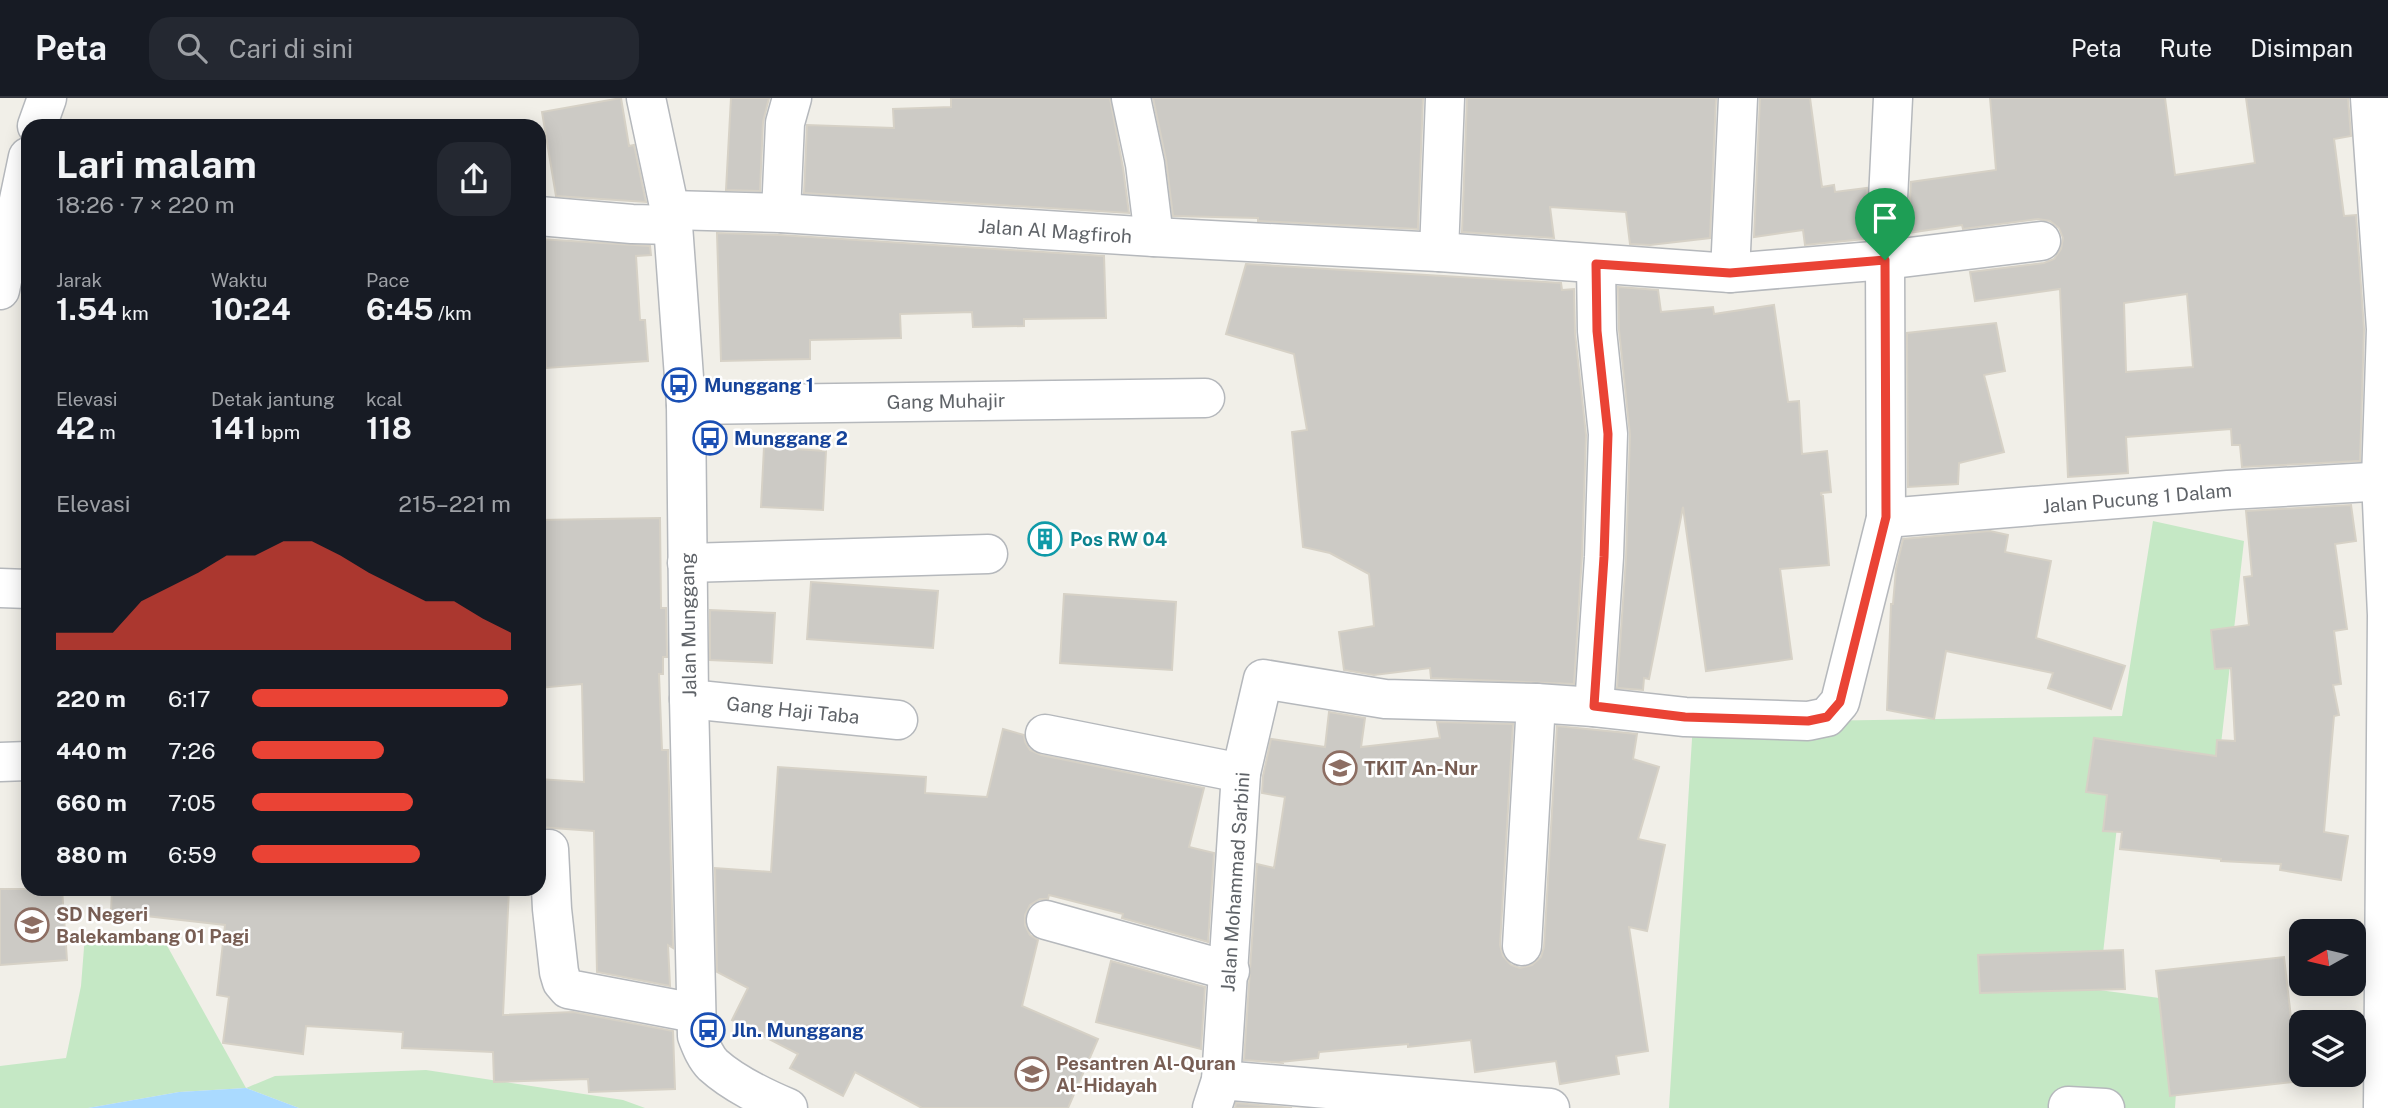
<!DOCTYPE html>
<html lang="id">
<head>
<meta charset="utf-8">
<style>
	:root { --surface:#171b24; --page:#242831; --text:#f1f3f6; --muted:#9ea1a6; --line:#363941; --accent:#ea4335 }
	body { margin:0; font-family:"Public Sans",sans-serif; background:var(--page); color:var(--text); height:100vh; display:flex; flex-direction:column; font-size:26px; white-space:nowrap }
	* { box-sizing:border-box; margin:0 }
	p { font-size:23px; color:var(--muted) }
	.icon { flex:none; width:38px; height:38px; fill:none; stroke:currentColor; stroke-width:2; stroke-linecap:round; stroke-linejoin:round }
	.map { position:relative; flex:1; overflow:hidden }
	.panel { position:absolute; left:21px; top:21px; width:525px; height:777px; display:flex; flex-direction:column; background:var(--surface); border-radius:21px; box-shadow:0 4px 18px #0003 }
	.panel>* { flex:none }
	.needle { width:46px; rotate:262deg }
	.tools { position:absolute; left:2289px; top:821px; display:grid; gap:14px }
	.tools a { display:grid; place-items:center; width:77px; height:77px; border-radius:14px; background:var(--surface); box-shadow:0 4px 18px #0003; font-size:35px }
	.pin { position:absolute; display:grid; place-items:center; width:60px; height:60px; color:#fff; margin:-72px -30px; border-radius:50% 50% 50% 0; rotate:-45deg; box-shadow:0 0 7px #0007 }
	.pin .icon { rotate:45deg }
	.round { display:grid; place-items:center; flex:none; width:74px; height:74px; border-radius:21px; background:var(--page) }
	.headline { display:flex; align-items:center; justify-content:space-between; height:119px; padding:0 35px }
	h1 { font-size:38px; font-weight:700; line-height:52px }
	.metrics { display:grid; grid-template-columns:repeat(3,1fr); gap:10px; height:119px; padding:7px 35px }
	.metrics div { display:grid; align-content:center }
	.metrics b { font-size:30px; font-weight:700 }
	.metrics small { font-size:19px; font-weight:400 }
	.metrics p { font-size:19px }
	.chart { height:196px; padding:14px 35px }
	.chart p { display:flex; justify-content:space-between }
	.chart svg { width:100%; height:126px; margin-top:7px; fill:var(--accent); opacity:.7 }
	ul { padding:0 35px; list-style:none; font-size:23px }
	li { display:grid; grid-template-columns:112px 84px 1fr; align-items:center; height:52px }
	li i { height:18px; border-radius:9px; background:var(--accent) }
	header { display:flex; align-items:center; gap:42px; box-sizing:border-box; height:98px; padding:0 35px; background:var(--surface); border-bottom:2px solid var(--line) }
	header strong { font-size:33px }
	nav { display:flex; gap:38px; margin-inline-start:auto; font-size:24px }
	.search { width:490px; height:63px; background:var(--page); display:flex; align-items:center; gap:18px; box-sizing:border-box; padding:0 24px; border-radius:21px; color:var(--muted); font-size:26px }
	.map>svg:first-child { display:block }
	.green { fill:#c5e8c5 }
	.water { fill:#aadaff }
	.building { fill:#cccac5; stroke:#d6d1c6; stroke-width:2; fill-rule:evenodd }
	.lines { fill:none; stroke-linecap:round; stroke-linejoin:round }
	.minor-casing { stroke:#b5b8bc; stroke-width:41 }
	.minor { stroke:#fff; stroke-width:38 }
	.route-casing { stroke:#fff; stroke-width:14 }
	.route { stroke:#ea4335; stroke-width:9 }
	.labels { text-anchor:middle; dominant-baseline:central; stroke-width:5; stroke-linejoin:round; paint-order:stroke }
	.street-label { font-size:19px; fill:#5f6368; stroke:#fff }
	.transit-label { font-size:19px; font-weight:bold; fill:#164399; stroke:#fff; text-anchor:start }
	.culture-label { font-size:19px; font-weight:bold; fill:#0d838f; stroke:#fff; text-anchor:start }
	.education-label { font-size:19px; font-weight:bold; fill:#785e54; stroke:#fff; text-anchor:start }
</style>
</head>
<body>
<header>
<strong>Peta</strong>
<div class="search"><svg class="icon" aria-label="search" viewBox="0 0 24 24"><circle cx="10" cy="10" r="6"/><path d="M15 15l6 6"/></svg>Cari di sini</div>
<nav><a>Peta</a><a>Rute</a><a>Disimpan</a></nav>
</header>
<div class="map">
<svg width="2388" height="1010" viewBox="0 0 2388 1010">
	<rect width="100%" height="100%" fill="#f1efe8"/>
	<g class="green">
		<path d="M2153 423 2244 443 2219 664 2120 701 2099 892 2182 903 2175 1010H1669L1693 625 2122 618Z"/>
		<path d="M85 837 165 844 246 990 275 978 426 972 623 1002 645 1010H299L246 990 179 994 88 1010H0V968L66 960 81 888Z"/>
	</g>
	<path class="water" d="M246 990 299 1010H88L179 994Z"/>
	<g class="building">
		<path d="M621 0 629 48 634 47 646 104 556 98 542 14Z"/>
		<path d="M731 0H769L763 24 760 93 726 92Z"/>
		<path d="M951 0H1110L1123 70 1129 115 804 95 807 27 894 30 893 11 951 9Z"/>
		<path d="M1153 0H1423L1418 131 1258 123V120L1173 118 1166 62Z"/>
		<path d="M1467 0H1716L1710 140 1650 147 1630 146 1626 114 1550 109 1554 140 1462 134Z"/>
		<path d="M1760 0H1810L1822 89 1834 87 1835 94 1867 90 1864 141 1805 147 1803 132 1754 139Z"/>
		<path d="M1990 0H2165L2175 77 2255 65 2246 0H2348L2351 38 2334 41 2344 118 2356 117 2364 231 2360 363 2242 369 2240 347H2232L2231 331 2126 339 2128 375 2068 379 2060 191 1975 203 1970 174 2044 165 2054 161 2061 151 2063 140 2059 130 2050 123 2038 121 1963 131 1962 127 1908 135 1911 84 1996 72ZM2187 196 2193 269 2126 274 2124 205Z"/>
		<path d="M717 135 780 137 1104 158 1106 220 1024 221V228L973 229 972 214 900 216 901 240 810 242V261L721 263Z"/>
		<path d="M539 141 650 148 651 157 636 158 640 222H645L648 263 546 270 543 220H539Z"/>
		<path d="M1246 166 1561 185 1562 192 1574 191 1575 235 1586 337 1582 458 1574 586 1431 580 1430 570 1374 577 1344 572 1339 534 1374 528 1369 476 1330 455 1303 449 1292 334 1307 332 1294 256 1226 236Z"/>
		<path d="M1618 189 1658 192 1661 214 1713 209 1714 216 1774 207 1788 304 1799 303 1802 356 1827 353 1831 394 1821 395V397L1823 398 1829 467 1780 471 1792 561 1706 573 1683 409 1649 581 1644 580 1643 592 1617 590 1626 460 1630 337 1619 232Z"/>
		<path d="M1996 225 2005 273 1984 277 2004 354 1959 365 1958 386 1908 389 1907 235Z"/>
		<path d="M764 349 826 353 823 412 761 409Z"/>
		<path d="M2351 407 2356 443 2335 446 2347 531 2334 533 2341 586 2333 587 2339 617 2334 618 2324 734 2348 738 2341 782 2280 772 2281 766 2221 763V761L2120 751 2122 734 2103 733 2107 697 2086 694 2094 640 2216 658 2217 642 2235 643 2231 570 2215 571 2211 532 2249 527 2244 479 2252 478 2246 413Z"/>
		<path d="M660 420 661 510H666L667 559H663V576H659L662 652H668L673 850 668 847 670 888 597 874 594 733 539 729V681L584 684 582 586 539 590V422Z"/>
		<path d="M1990 433 2008 437 2005 454 2051 463 2036 540 2125 568 2111 611 2048 590 2053 575 1946 553 1934 621 1887 612 1891 506H1893L1896 471 1903 441Z"/>
		<path d="M811 484 938 493 933 550 807 541Z"/>
		<path d="M1064 496 1176 504 1172 572 1060 565Z"/>
		<path d="M710 512 775 515 772 565 710 562Z"/>
		<path d="M1329 614 1365 620 1361 649 1440 640 1437 624 1513 626 1500 847 1503 858 1511 867 1520 870 1532 867 1541 859 1544 849 1557 628 1637 636 1633 661 1659 669 1638 741 1665 747 1647 833 1629 829 1648 953 1616 958 1619 976 1560 986 1556 963 1475 974 1471 942 1408 949V946L1319 954 1318 960 1280 964 1284 965 1244 962 1257 766 1274 770 1285 699 1262 695 1263 678 1271 641 1325 649Z"/>
		<path d="M1003 631 1024 637 1025 644 1030 652 1041 657 1204 690 1189 749 1214 755 1208 844 1122 820 1123 816 1049 797 1048 801H1040L1030 807 1025 817V827L1030 837 1038 842 1022 908 1098 941 1068 1010H922L855 974 843 998 790 970 798 956 732 922 748 890 717 874 715 770 771 774 778 669 926 679 925 695 987 699Z"/>
		<path d="M0 791H62L67 862 0 867Z"/>
		<path d="M112 791H509L503 917 573 914 673 933 675 991 589 994 588 981 494 984 493 954 402 950 403 934 306 928 303 956 223 945 229 899 217 897 225 827 111 814Z"/>
		<path d="M2123 852 2125 891 1980 895 1978 857Z"/>
		<path d="M2284 859 2293 937 2301 936V983L2170 998 2156 873Z"/>
		<path d="M1111 863 1205 889 1201 951 1096 924Z"/>
		<path d="M1236 1005 1292 1010H1235Z"/>
	</g>
	<g class="lines">
		<defs>
			<g id="minor">
				<path d="M646 0 673 127 686 307 689 601 697 938C701 948 705 959 713 967 734 986 762 999 788 1010"/>
				<path d="M1131 0 1145 66 1154 139"/>
				<path d="M2370 0 2386 231 2381 382 2387 517 2383 1010"/>
				<path d="M37 28 47 0"/>
				<path d="M670 112 781 115 1154 139 1439 154 1730 175 1885 162 2041 143"/>
				<path d="M781 115 785 25 792 0"/>
				<path d="M539 118 632 126 673 127"/>
				<path d="M1439 154 1445 0"/>
				<path d="M1730 175 1738 0"/>
				<path d="M0 192 28 59"/>
				<path d="M686 307 1205 300"/>
				<path d="M1886 420 2228 392 2388 383"/>
				<path d="M687 465 988 456"/>
				<path d="M0 490 28 491"/>
				<path d="M689 601 898 622"/>
				<path d="M1594 609 1604 459 1608 336 1597 233 1596 166"/>
				<path d="M1045 636 1241 675"/>
				<path d="M0 664 28 663"/>
				<path d="M539 751H549L552 811 559 874 562 884 568 891 695 915"/>
				<path d="M1046 822 1230 873"/>
				<path d="M1522 848 1536 605"/>
				<path d="M1221 982 1550 1010"/>
				<path d="M2068 1008 2105 1010"/>
				<path d="M1212 1010 1221 982 1241 675 1263 581 1385 601 1536 605 1594 609 1685 619 1808 623 1827 619 1840 604 1886 420 1885 162 1893 0"/>
			</g>
		</defs>
		<use href="#minor" class="minor-casing"/>
		<use href="#minor" class="minor"/>
	</g>
	<g class="lines">
		<defs>
			<path id="route" d="M1885 162 1886 419 1840 604 1827 619 1808 623 1685 619 1594 608 1604 459 1608 336 1597 233 1596 166 1730 175Z"/>
		</defs>
		<use href="#route" class="route-casing"/>
		<use href="#route" class="route"/>
	</g>
	<defs>
		<symbol id="bus-ring" viewBox="-11 -11 22 22"><circle r="9.5" fill="#fff" stroke="#1a4fb4" stroke-width="1.5"/><path d="M-5-6H5V4H4V6H2V4H-2V6H-4V4H-5ZM-3.5-4V0h7V-4ZM-3.5 1.2v1.5H-2V1.2ZM2 1.2v1.5H3.5V1.2Z" fill="#1a4fb4"/></symbol>
		<symbol id="building-ring" viewBox="-11 -11 22 22"><circle r="9.5" fill="#fff" stroke="#0f9aa8" stroke-width="1.5"/><path d="M-4-6H4V6H1V3H-1V6H-4ZM-2.5-4.3h1.7v1.8h-1.7ZM.8-4.3h1.7v1.8H.8ZM-2.5-1h1.7V.8h-1.7ZM.8-1h1.7V.8H.8Z" fill="#0f9aa8"/></symbol>
		<symbol id="school-ring" viewBox="-11 -11 22 22"><circle r="9.5" fill="#fff" stroke="#8d6e63" stroke-width="1.5"/><path d="M0-5L7-2L0 1L-7-2ZM-4 1L0 2.5L4 1V4Q0 6-4 4Z" fill="#8d6e63"/></symbol>
	</defs>
	<g fill-rule="evenodd">
		<use href="#bus-ring" x="660" y="268" width="38" height="38"/>
		<use href="#bus-ring" x="691" y="321" width="38" height="38"/>
		<use href="#building-ring" x="1026" y="422" width="38" height="38"/>
		<use href="#school-ring" x="1321" y="651" width="38" height="38"/>
		<use href="#school-ring" x="13" y="808" width="38" height="38"/>
		<use href="#bus-ring" x="689" y="913" width="38" height="38"/>
		<use href="#school-ring" x="1013" y="957" width="38" height="38"/>
	</g>
	<g class="labels">
		<g class="street-label">
			<text transform="translate(1055 133) rotate(4)">Jalan Al Magfiroh</text>
			<text transform="translate(946 303) rotate(-1)">Gang Muhajir</text>
			<text transform="translate(2137 400) rotate(-5)">Jalan Pucung 1 Dalam</text>
			<text transform="translate(688 527) rotate(-91)">Jalan Munggang</text>
			<text transform="translate(793 612) rotate(6)">Gang Haji Taba</text>
			<text transform="translate(1235 784) rotate(-86)">Jalan Mohammad Sarbini</text>
		</g>
		<g class="transit-label">
			<text x="704" y="287">Munggang 1</text>
			<text x="734" y="340">Munggang 2</text>
			<text x="732" y="932">Jln. Munggang</text>
		</g>
		<g class="culture-label">
			<text x="1070" y="441">Pos RW 04</text>
		</g>
		<g class="education-label">
			<text x="1364" y="670">TKIT An-Nur</text>
			<text x="56" y="816">SD Negeri<tspan x="56" dy="22">Balekambang 01 Pagi</tspan></text>
			<text x="1056" y="965">Pesantren Al-Quran<tspan x="1056" dy="22">Al-Hidayah</tspan></text>
		</g>
	</g>
</svg>
<div class="tools">
<a><svg class="needle" viewBox="-14 -14 28 28"><path d="M0-13l5 13h-10z" fill="#e53935"/><path d="M0 13l5-13h-10z" fill="#9ea1a6"/></svg></a>
<a><svg class="icon" aria-label="layers" viewBox="0 0 24 24"><path d="M12 4l9 5-9 5-9-5zM3 14l9 5 9-5"/></svg></a>
</div>
<div class="pin" style="left:1885px;top:162px;background:#1e9e55"><svg class="icon" aria-label="arrive" viewBox="0 0 24 24"><path d="M6 21V4h12l-3 4 3 4H6"/></svg></div>
<section class="panel">
<div class="headline"><div><h1>Lari malam</h1><p>18:26 · 7 × 220 m</p></div><a class="round"><svg class="icon" aria-label="share" viewBox="0 0 24 24"><path d="M12 15V3M7 8l5-5 5 5M5 13v7h14v-7"/></svg></a></div>
<div class="metrics">
<div><p>Jarak</p><b>1.54<small> km</small></b></div>
<div><p>Waktu</p><b>10:24</b></div>
<div><p>Pace</p><b>6:45<small> /km</small></b></div>
</div>
<div class="metrics">
<div><p>Elevasi</p><b>42<small> m</small></b></div>
<div><p>Detak jantung</p><b>141<small> bpm</small></b></div>
<div><p>kcal</p><b>118</b></div>
</div>
<div class="chart"><p><span>Elevasi</span>215–221 m</p>
<svg viewBox="0 0 160 44" preserveAspectRatio="none"><path d="M0 44V38L10 38L20 38L30 27L40 22L50 17L60 11L70 11L80 6L90 6L100 11L110 17L120 22L130 27L140 27L150 33L160 38V44z"/></svg>
</div>
<ul>
<li><b>220 m</b>6:17<i style="width:99%"></i></li>
<li><b>440 m</b>7:26<i style="width:51%"></i></li>
<li><b>660 m</b>7:05<i style="width:62%"></i></li>
<li><b>880 m</b>6:59<i style="width:65%"></i></li>
</ul>
</section>
</div>
</body>
</html>
